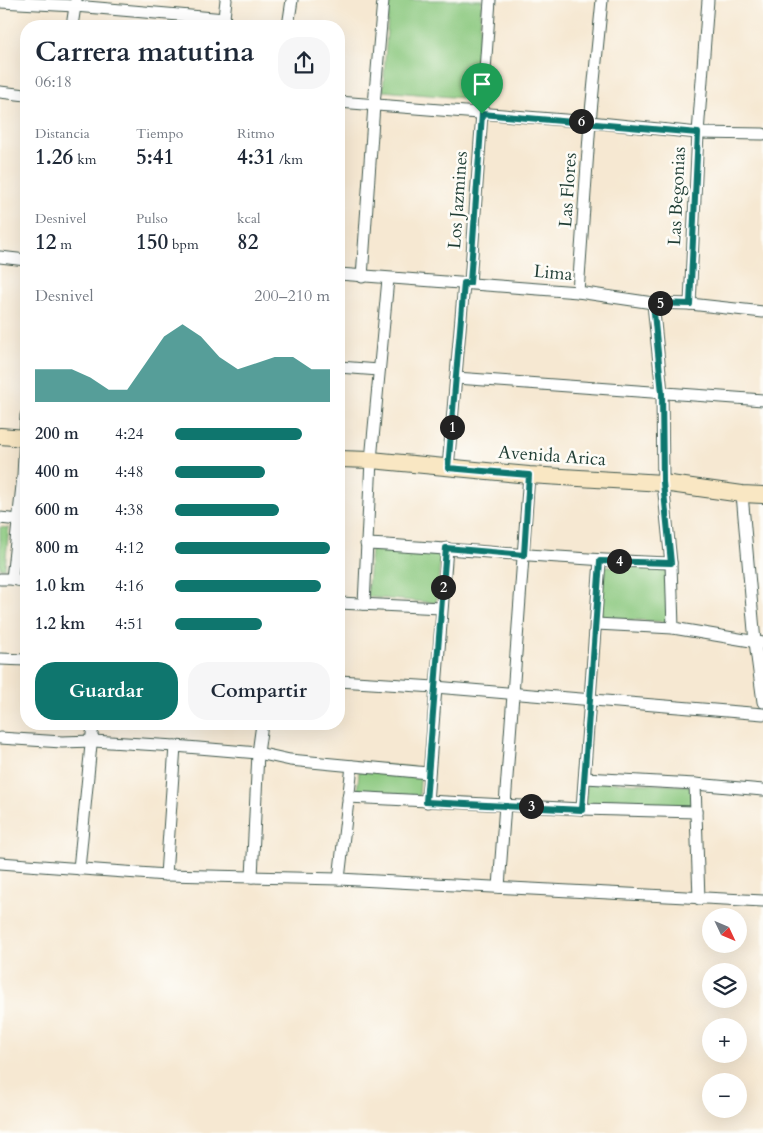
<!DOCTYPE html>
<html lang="es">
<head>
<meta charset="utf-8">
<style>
	:root { --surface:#fff; --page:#f6f6f7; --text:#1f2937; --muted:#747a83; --accent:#0f766e }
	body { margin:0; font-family:Cardo,serif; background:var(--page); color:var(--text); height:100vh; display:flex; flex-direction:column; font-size:19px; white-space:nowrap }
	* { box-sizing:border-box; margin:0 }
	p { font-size:16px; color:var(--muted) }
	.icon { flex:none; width:28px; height:28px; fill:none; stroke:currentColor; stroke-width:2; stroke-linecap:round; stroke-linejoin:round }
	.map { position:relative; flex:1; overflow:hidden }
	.sheet { position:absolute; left:20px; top:20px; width:325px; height:710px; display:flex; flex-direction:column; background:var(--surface); border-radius:20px; box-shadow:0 5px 20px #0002 }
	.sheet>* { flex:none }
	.needle { width:32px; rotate:134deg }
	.tools { position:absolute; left:702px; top:908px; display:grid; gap:10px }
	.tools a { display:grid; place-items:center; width:45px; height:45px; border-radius:50%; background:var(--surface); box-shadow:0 5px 20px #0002; font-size:25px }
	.pin { position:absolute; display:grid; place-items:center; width:42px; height:42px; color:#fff; margin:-51px -21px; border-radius:50% 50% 50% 0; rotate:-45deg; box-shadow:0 0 5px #0007 }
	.pin .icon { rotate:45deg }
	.km { position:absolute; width:25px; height:25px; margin:-12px; border-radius:50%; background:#222; color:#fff; font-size:14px; line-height:25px; text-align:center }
	.round { display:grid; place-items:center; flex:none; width:52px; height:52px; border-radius:20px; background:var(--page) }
	.head { display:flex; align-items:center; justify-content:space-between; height:85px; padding:0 15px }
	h1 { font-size:28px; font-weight:700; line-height:38px }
	.metrics { display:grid; grid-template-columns:repeat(3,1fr); gap:8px; height:85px; padding:5px 15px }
	.metrics div { display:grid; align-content:center }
	.metrics b { font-size:21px; font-weight:700 }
	.metrics small { font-size:14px; font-weight:400 }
	.metrics p { font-size:14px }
	.chart { height:140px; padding:10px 15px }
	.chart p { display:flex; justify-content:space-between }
	.chart svg { width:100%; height:90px; margin-top:5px; fill:var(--accent); opacity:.7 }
	.primary-button { display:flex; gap:10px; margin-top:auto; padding:10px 15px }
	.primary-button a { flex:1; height:58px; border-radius:20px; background:var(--accent); color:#fff; font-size:20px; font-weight:700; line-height:58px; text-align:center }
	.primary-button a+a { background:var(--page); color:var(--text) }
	ul { padding:0 15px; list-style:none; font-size:16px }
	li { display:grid; grid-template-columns:80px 60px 1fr; align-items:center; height:38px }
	li i { height:12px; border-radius:6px; background:var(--accent) }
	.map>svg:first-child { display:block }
	.green { fill:#8ac87e; stroke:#548259 }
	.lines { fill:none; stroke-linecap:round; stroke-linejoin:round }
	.street-casing { stroke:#3f574c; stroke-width:13 }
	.secondary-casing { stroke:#3f574c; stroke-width:18 }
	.street { stroke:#fff; stroke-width:11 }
	.secondary { stroke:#f9e7c3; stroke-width:16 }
	.route-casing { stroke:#fff; stroke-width:10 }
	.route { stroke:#0f766e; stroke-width:6 }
	.labels { text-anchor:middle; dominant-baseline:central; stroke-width:5; stroke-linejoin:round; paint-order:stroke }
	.street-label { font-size:18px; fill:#1f3d34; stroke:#fdfcf7 }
</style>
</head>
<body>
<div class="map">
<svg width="763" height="1133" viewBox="0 0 763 1133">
	<rect width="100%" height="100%" fill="#fdfcf7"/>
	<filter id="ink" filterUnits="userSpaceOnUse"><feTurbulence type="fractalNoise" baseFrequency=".02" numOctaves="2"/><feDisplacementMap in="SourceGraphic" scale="10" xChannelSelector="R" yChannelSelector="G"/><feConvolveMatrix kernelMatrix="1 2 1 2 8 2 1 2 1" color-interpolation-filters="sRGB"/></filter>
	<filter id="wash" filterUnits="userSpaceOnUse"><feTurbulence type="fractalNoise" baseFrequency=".0096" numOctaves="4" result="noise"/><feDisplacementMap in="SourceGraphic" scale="20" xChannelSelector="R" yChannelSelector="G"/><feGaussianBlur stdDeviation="1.12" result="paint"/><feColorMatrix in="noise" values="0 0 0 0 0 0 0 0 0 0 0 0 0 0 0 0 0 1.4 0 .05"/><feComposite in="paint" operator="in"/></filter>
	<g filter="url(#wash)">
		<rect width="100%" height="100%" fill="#f6e8d2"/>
		<g class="green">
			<path d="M389 0H482L475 99 383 91Z"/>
			<path d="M0 527 9 528 5 568H0Z"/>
			<path d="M371 548 441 552 436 603 367 597Z"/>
			<path d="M606 566 661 568 667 572 669 619 666 622 604 618 601 615 604 568Z"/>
			<path d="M360 763 421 768 419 796 357 792Z"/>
			<path d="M587 781 692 786 691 808 585 805Z"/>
		</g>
	</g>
	<g filter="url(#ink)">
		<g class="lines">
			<defs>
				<g id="street">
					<path d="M0 0V2L75 6 225 19"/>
					<path d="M72 26 76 0"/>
					<path d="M223 26 226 0"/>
					<path d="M288 26 292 0"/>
					<path d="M0 92 26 95"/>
					<path d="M339 102 590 122 698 133 763 134"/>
					<path d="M0 257 26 260"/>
					<path d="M339 274 578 292 653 303 690 304 763 312"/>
					<path d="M362 277 374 105 383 0"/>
					<path d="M470 283 490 0"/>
					<path d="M578 292 590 122 602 0"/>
					<path d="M653 303 662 393 663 483 671 563 673 628"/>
					<path d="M690 304 698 133 708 0"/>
					<path d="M339 367 379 370"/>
					<path d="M456 378 763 400"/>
					<path d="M448 468 464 283"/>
					<path d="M742 494 755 642 763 702"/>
					<path d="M0 518 19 520"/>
					<path d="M366 544C468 549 569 560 671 563"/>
					<path d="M0 579H12L26 582"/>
					<path d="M12 579 23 476 26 415"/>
					<path d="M339 603 441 608"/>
					<path d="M364 604 371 460 388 279"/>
					<path d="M596 624 673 628 763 643"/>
					<path d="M0 659 26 660"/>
					<path d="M339 681 435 687 763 714"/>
					<path d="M0 738 62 742 93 741 175 746 258 753 290 760 428 773"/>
					<path d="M585 778 695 784 763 790"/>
					<path d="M695 784 699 899"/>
					<path d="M348 797 582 809 696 812"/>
					<path d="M427 802 447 548"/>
					<path d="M582 809 600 561"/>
					<path d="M0 863 166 875 339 879 763 901"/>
					<path d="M79 869 93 724"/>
					<path d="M166 875 175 746"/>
					<path d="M252 877 258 753 262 724"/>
					<path d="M339 879 352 766"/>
					<path d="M499 887 529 475"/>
				</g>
				<g id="secondary">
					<path d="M0 436 26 438"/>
					<path d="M339 459 371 460 529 475 663 483 742 494 763 495"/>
				</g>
			</defs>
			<use href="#street" class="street-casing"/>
			<use href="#secondary" class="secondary-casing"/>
			<use href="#street" class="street"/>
			<use href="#secondary" class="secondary"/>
		</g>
	</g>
	<g class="lines" filter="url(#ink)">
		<defs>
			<path id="route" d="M482 114 698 133 690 304 653 303 662 393 663 482 671 563 600 561 582 810 426 802 446 548 524 555 529 475 448 468 464 283H470Z"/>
		</defs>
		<use href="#route" class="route-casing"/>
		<use href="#route" class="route"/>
	</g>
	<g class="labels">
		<g class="street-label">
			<text transform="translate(568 190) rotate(-86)">Las Flores</text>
			<text transform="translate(677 196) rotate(-87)">Las Begonias</text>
			<text transform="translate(458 200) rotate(-86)">Los Jazmines</text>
			<text transform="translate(553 273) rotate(5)">Lima</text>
			<text transform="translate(552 456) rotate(4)">Avenida Arica</text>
		</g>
	</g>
</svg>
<div class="tools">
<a><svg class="needle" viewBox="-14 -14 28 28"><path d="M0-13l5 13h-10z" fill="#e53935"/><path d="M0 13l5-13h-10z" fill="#747a83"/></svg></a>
<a><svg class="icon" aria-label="layers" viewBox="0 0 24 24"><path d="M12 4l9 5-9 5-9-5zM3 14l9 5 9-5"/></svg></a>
<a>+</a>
<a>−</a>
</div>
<div class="pin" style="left:482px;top:114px;background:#1e9e55"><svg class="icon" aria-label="arrive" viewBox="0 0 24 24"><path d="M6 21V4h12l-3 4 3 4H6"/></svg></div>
<b class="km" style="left:452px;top:427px">1</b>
<b class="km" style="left:443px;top:587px">2</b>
<b class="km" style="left:531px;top:806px">3</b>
<b class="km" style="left:619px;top:561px">4</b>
<b class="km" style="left:660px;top:303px">5</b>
<b class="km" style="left:581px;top:121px">6</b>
<section class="sheet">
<div class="head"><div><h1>Carrera matutina</h1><p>06:18</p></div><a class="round"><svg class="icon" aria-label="share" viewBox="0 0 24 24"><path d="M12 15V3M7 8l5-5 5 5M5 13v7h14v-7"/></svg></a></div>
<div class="metrics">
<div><p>Distancia</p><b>1.26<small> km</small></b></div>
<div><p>Tiempo</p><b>5:41</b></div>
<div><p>Ritmo</p><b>4:31<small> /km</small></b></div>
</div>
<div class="metrics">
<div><p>Desnivel</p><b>12<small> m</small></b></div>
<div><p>Pulso</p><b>150<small> bpm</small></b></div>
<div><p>kcal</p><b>82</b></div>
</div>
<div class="chart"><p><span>Desnivel</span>200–210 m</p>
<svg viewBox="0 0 160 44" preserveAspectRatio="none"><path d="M0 44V28L10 28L20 28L30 32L40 38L50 38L60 25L70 12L80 6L90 12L100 22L110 28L120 25L130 22L140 22L150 28L160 28V44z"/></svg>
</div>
<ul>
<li><b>200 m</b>4:24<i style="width:82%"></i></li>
<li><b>400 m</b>4:48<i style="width:58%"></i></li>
<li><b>600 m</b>4:38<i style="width:67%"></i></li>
<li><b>800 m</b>4:12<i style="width:100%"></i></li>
<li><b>1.0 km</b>4:16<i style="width:94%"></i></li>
<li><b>1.2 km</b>4:51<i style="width:56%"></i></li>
</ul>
<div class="primary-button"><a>Guardar</a><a>Compartir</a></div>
</section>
</div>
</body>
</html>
